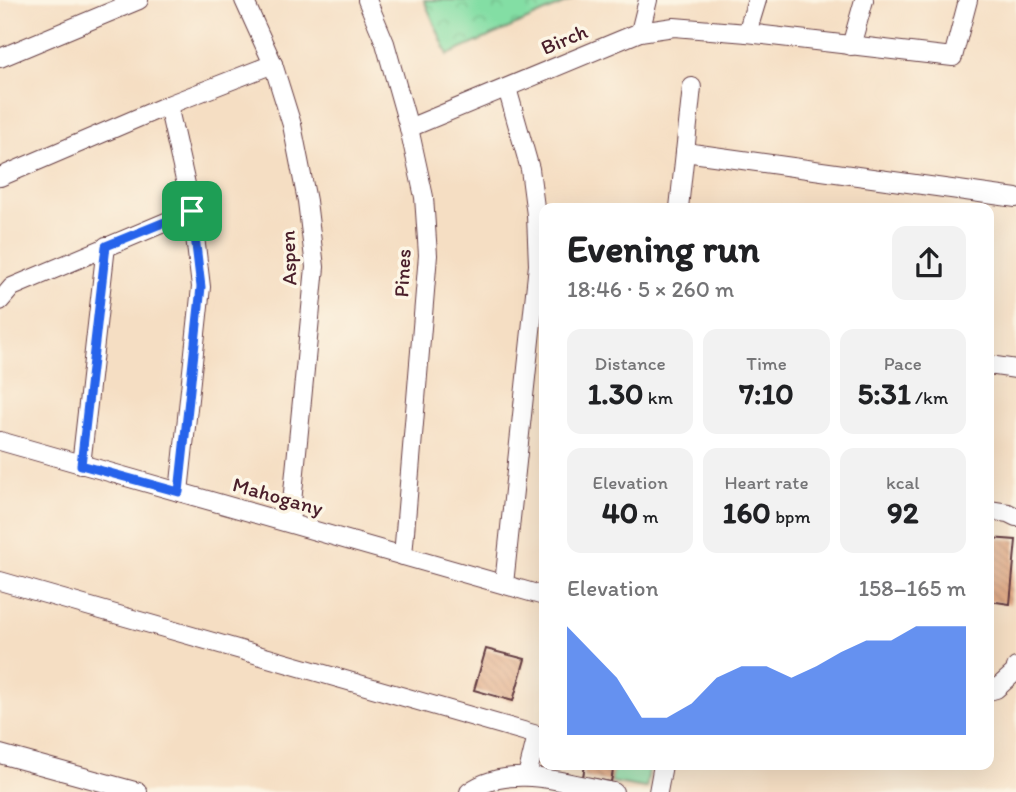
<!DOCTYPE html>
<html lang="en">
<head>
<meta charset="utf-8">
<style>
	:root { --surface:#fff; --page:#f2f2f2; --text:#202124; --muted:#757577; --accent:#2563eb }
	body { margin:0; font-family:Itim,sans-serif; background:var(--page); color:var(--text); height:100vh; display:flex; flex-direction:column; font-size:26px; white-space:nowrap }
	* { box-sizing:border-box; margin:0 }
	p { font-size:23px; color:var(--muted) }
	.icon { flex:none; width:38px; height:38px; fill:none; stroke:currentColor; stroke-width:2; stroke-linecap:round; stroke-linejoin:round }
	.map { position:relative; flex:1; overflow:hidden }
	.drawer { position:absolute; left:539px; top:203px; width:455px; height:567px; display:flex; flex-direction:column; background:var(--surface); border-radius:14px; box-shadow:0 7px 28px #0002 }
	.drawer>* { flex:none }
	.pin { position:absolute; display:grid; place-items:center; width:60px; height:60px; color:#fff; margin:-30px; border-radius:14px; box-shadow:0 4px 10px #0006 }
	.round { display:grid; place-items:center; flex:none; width:74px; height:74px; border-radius:14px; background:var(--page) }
	.headline { display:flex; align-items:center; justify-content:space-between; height:119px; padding:0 28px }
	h1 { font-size:38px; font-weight:700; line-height:52px }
	.metrics { display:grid; grid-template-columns:repeat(3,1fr); gap:10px; height:119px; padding:7px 28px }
	.metrics div { display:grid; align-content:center; border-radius:14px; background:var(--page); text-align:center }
	.metrics b { font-size:30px; font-weight:700 }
	.metrics small { font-size:19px; font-weight:400 }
	.metrics p { font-size:19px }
	.chart { height:196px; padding:14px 28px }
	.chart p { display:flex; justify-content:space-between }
	.chart svg { width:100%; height:126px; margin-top:7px; fill:var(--accent); opacity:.7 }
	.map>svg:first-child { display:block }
	.green { fill:#83dea4; stroke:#667e68; stroke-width:2 }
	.park { fill:url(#park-crowns); stroke:#667e68; stroke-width:2 }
	.building { fill:url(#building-back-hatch) }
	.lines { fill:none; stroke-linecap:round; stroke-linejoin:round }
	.minor-casing { stroke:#643c42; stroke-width:20 }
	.minor { stroke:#fff; stroke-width:18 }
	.route-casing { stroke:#fff; stroke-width:14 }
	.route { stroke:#2563eb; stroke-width:9 }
	.labels { text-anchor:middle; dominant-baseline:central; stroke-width:7; stroke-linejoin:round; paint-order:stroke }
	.street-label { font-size:21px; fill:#4a1f2b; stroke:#fcf5e5 }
</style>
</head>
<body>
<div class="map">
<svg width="1016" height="792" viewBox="0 0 1016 792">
	<defs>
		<pattern id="park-crowns" width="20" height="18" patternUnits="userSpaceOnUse" patternTransform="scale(1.75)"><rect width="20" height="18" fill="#83dea4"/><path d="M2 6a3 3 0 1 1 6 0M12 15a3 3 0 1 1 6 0" fill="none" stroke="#73be8d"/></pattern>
		<pattern id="building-back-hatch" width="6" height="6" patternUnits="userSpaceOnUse" patternTransform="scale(1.75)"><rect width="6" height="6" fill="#dc9970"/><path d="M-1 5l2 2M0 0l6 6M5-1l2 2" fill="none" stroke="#b47c5c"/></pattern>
	</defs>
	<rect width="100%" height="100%" fill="#fcf5e5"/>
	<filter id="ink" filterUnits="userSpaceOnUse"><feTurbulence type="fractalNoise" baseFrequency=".0143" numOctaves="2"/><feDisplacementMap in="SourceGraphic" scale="14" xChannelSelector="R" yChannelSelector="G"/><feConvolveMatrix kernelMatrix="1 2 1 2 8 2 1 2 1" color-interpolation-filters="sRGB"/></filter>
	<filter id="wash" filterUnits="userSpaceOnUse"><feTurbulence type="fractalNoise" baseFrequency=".00686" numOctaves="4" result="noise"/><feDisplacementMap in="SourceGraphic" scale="28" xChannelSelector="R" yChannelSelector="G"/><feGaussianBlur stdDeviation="1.57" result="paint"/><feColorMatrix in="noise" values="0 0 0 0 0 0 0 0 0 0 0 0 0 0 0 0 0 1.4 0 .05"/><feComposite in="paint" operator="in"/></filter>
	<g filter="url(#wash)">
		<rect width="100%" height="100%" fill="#f5dec3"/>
		<path class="green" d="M614 765H650L646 788 611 782Z"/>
		<path class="park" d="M424 0H572L448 55Z"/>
		<g id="blocks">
			<g class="building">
				<path d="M989 538 1016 540 1010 604 989 601Z"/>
				<path d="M486 649 525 659 513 701 474 690Z"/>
				<path d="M585 765H614L611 782 583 777Z"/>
			</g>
		</g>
	</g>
	<g filter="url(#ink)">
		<use href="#blocks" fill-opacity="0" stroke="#643c42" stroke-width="2"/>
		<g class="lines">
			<defs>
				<g id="minor">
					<path d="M244 0 273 64 292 125 307 201 315 267 290 523"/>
					<path d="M367 0 385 43 409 128 424 197 428 255 403 556"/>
					<path d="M640 32 648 0"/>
					<path d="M747 33 757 0"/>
					<path d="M851 46 864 0"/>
					<path d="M0 58 139 0"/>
					<path d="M168 105 192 211 201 287 179 492"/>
					<path d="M409 128 640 32 674 27 747 33 953 57 968 0"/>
					<path d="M685 152 1016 198"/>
					<path d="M0 177 168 105 273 64"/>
					<path d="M679 208 692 87"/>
					<path d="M0 301 12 287 192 211"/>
					<path d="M989 365 1016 369"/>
					<path d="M0 441 544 596"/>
					<path d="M81 465 106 246"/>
					<path d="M989 510 1008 513 1016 517"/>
					<path d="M0 581 544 737"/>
					<path d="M504 584 538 265 536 215 530 169 507 88"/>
					<path d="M989 691 996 689 1015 672 1016 667"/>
					<path d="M0 754 138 792"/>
					<path d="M527 776 537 735"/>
					<path d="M469 792C510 762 568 784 614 792"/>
					<path d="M658 792 663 765"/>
				</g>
			</defs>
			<use href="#minor" class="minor-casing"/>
			<use href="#minor" class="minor"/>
		</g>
	</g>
	<g class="lines" filter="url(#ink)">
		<defs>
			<path id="route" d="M192 211 201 287 179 492 81 465 106 246Z"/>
		</defs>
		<use href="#route" class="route-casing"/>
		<use href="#route" class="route"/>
	</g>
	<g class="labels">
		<g class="street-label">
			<text transform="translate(564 39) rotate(-23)">Birch</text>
			<text transform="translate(288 258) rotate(-92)">Aspen</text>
			<text transform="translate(402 273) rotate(-87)">Pines</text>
			<text transform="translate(278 496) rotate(16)">Mahogany</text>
		</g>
	</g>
</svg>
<div class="pin" style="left:192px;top:211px;background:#1e9e55"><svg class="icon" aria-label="arrive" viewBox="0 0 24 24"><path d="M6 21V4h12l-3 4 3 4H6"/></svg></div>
<section class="drawer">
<div class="headline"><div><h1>Evening run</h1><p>18:46 · 5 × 260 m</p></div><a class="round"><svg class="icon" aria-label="share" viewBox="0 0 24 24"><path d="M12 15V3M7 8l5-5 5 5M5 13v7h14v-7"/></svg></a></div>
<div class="metrics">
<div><p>Distance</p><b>1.30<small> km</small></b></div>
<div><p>Time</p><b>7:10</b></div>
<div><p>Pace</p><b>5:31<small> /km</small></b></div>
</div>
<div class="metrics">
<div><p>Elevation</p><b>40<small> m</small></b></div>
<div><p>Heart rate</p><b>160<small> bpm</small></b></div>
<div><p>kcal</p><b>92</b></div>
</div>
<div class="chart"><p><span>Elevation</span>158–165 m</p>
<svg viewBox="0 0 160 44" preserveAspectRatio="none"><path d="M0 44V6L10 15L20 24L30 38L40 38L50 33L60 24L70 20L80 20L90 24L100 20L110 15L120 11L130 11L140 6L150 6L160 6V44z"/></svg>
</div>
</section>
</div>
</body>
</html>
